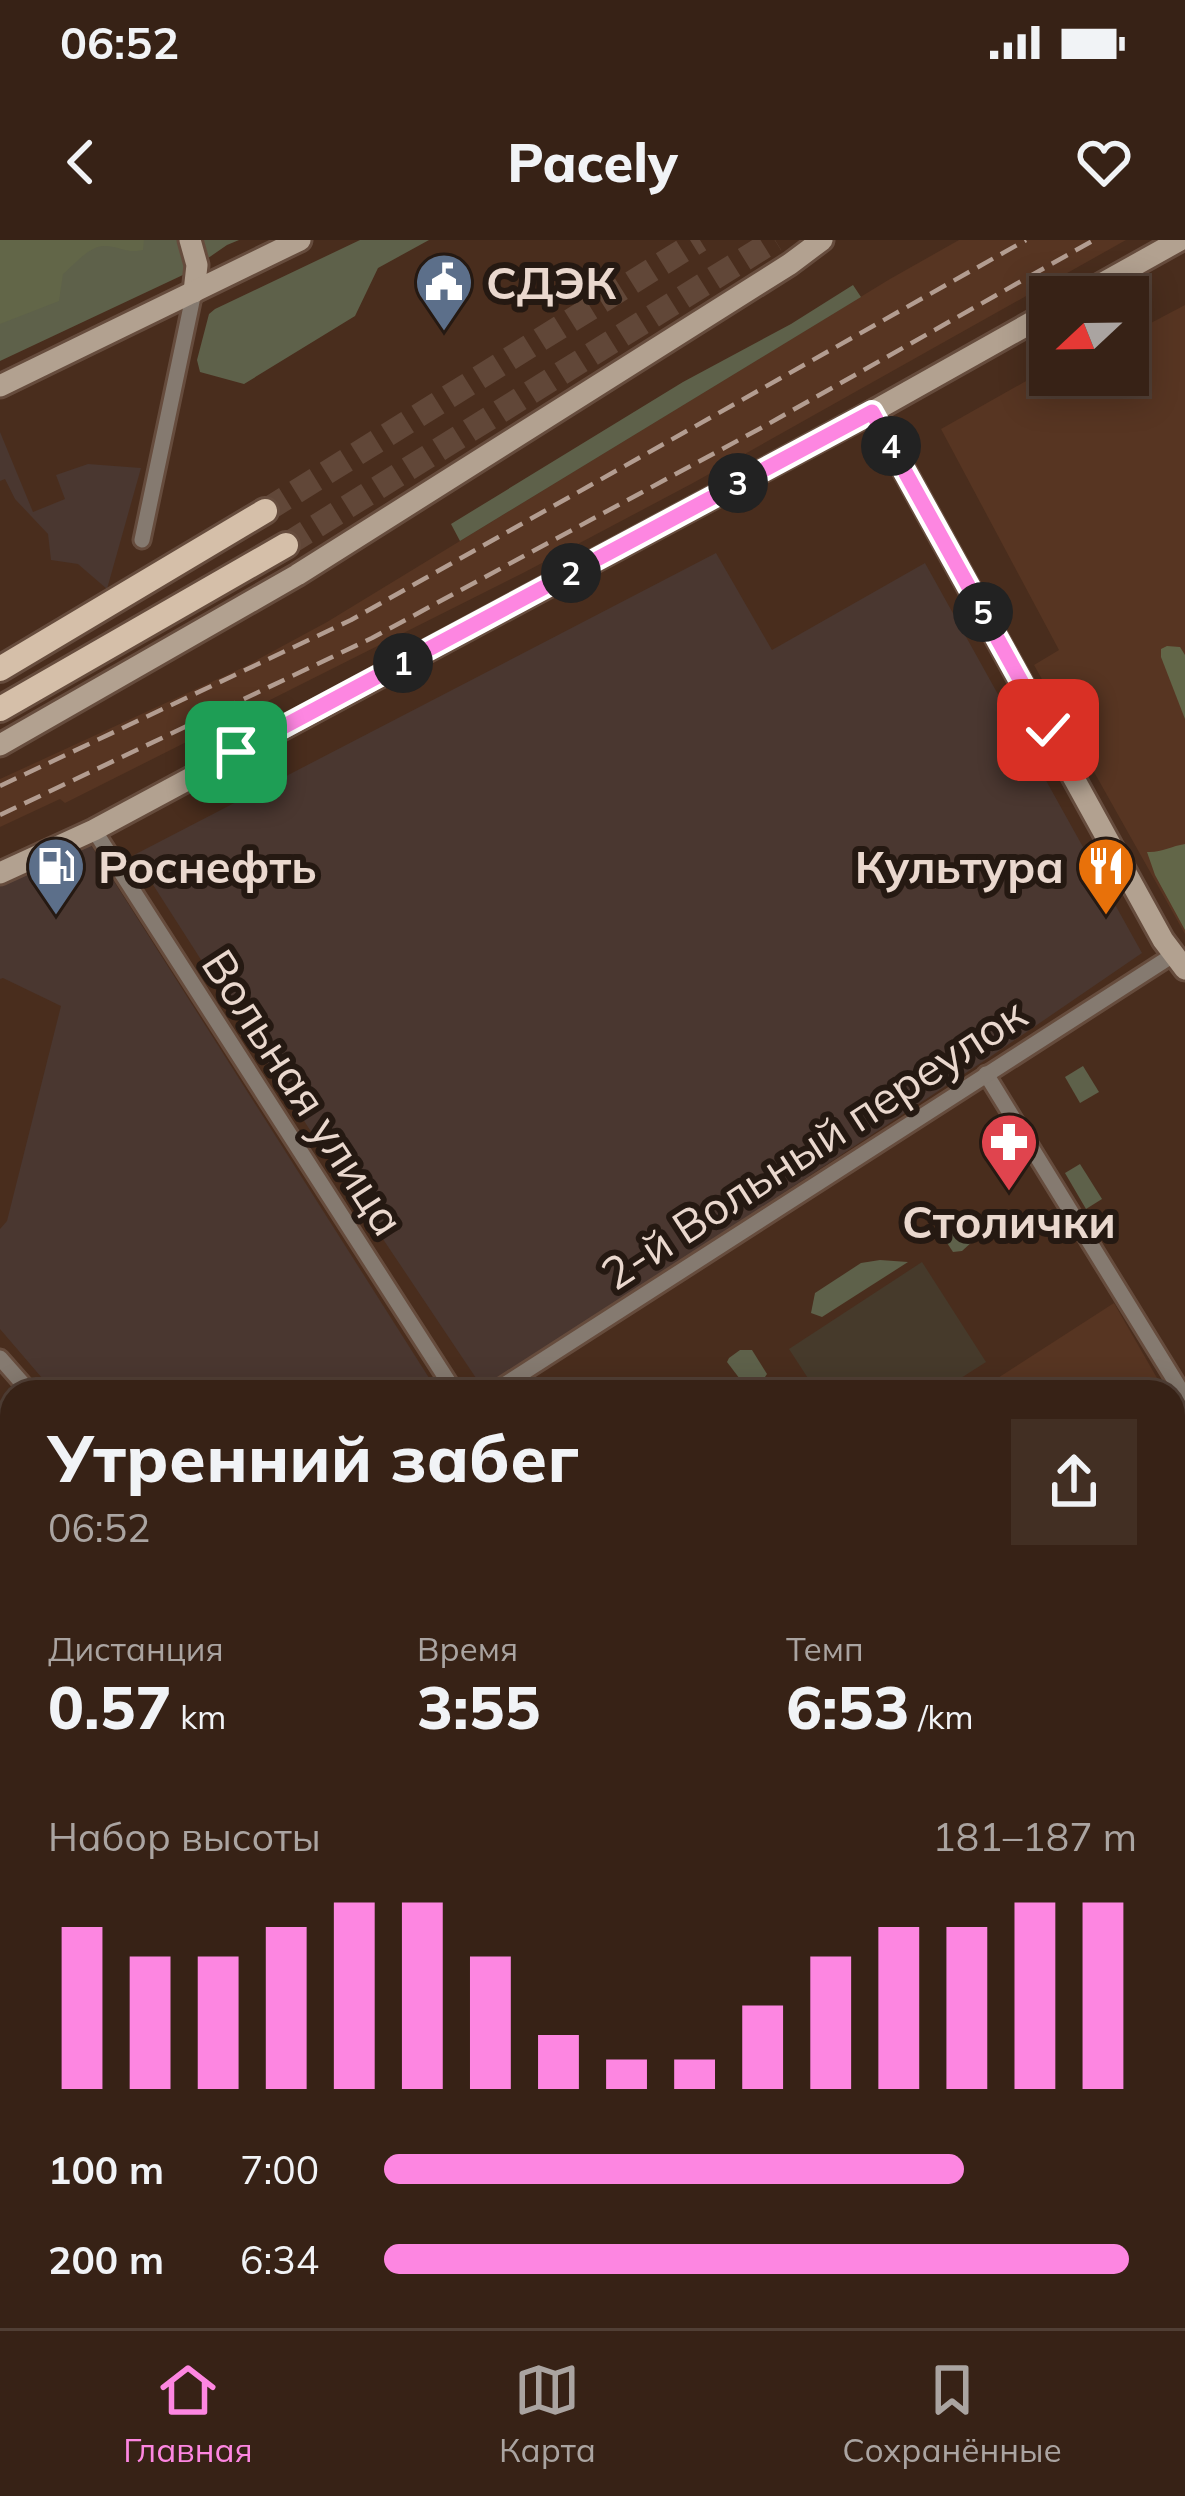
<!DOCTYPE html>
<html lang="ru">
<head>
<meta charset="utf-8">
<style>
	:root { --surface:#372216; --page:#422f23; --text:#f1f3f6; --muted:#aaa4a1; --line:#513f35; --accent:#fd86e1 }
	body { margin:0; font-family:Mulish,sans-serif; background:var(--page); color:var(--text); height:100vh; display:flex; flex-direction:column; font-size:45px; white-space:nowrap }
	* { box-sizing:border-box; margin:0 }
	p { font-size:39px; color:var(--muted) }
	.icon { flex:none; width:66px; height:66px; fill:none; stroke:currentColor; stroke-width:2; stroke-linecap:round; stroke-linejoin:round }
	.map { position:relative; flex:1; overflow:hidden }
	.details { position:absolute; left:0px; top:1140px; width:1185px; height:948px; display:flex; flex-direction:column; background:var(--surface); border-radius:36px 36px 0 0; box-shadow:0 6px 30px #0003,0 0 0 3px var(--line) }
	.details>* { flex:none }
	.needle { width:78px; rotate:248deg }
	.controls { position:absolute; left:1029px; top:36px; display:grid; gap:24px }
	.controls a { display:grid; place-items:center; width:120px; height:120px; border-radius:0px; background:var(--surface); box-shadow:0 6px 30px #0003,0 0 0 3px var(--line); font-size:60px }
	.pin { position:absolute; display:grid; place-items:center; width:102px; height:102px; color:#fff; margin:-51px; border-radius:24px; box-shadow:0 6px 18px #0006 }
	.km { position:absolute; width:60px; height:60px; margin:-30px; border-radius:50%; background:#222; color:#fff; font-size:33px; line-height:60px; text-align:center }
	.round { display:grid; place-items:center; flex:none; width:126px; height:126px; border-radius:0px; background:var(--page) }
	.head { display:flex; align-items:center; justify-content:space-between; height:204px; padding:0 48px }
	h1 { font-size:66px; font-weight:800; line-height:90px }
	.figures { display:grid; grid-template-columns:repeat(3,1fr); gap:18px; height:204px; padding:12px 48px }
	.figures div { display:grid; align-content:center }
	.figures b { font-size:60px; font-weight:800 }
	.figures small { font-size:33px; font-weight:400 }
	.figures p { font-size:33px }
	.chart { height:336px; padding:24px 48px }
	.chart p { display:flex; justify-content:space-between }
	.chart svg { width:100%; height:216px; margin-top:12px; stroke:var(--accent); stroke-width:6 }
	ul { padding:0 48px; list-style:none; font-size:39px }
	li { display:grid; grid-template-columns:192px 144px 1fr; align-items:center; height:90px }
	li i { height:30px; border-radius:15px; background:var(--accent) }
	.status { display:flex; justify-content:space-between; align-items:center; height:84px; padding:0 60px; background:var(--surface); direction:ltr }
	.status svg { height:33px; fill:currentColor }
	header { display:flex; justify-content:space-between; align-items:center; height:156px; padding:0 48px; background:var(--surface); font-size:54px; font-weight:800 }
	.tabs { display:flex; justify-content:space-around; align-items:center; height:168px; border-top:3px solid var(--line); background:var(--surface); font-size:33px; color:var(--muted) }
	.tabs a { display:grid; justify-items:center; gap:6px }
	.tabs .on { color:var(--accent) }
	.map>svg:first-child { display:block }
	.built { fill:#573522 }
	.industrial { fill:#4a3730 }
	.education { fill:#463a2b }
	.green { fill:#5e614a }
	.forest { fill:#626648 }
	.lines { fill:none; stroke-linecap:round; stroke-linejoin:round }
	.primary-tunnel { stroke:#614738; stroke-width:24; stroke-dasharray:24 12; stroke-linecap:butt }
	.street-casing { stroke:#664c3d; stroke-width:21 }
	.secondary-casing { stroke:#664c3d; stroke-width:27 }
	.primary-casing { stroke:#664c3d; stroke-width:30 }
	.street { stroke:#857a70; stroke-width:15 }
	.secondary { stroke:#b2a190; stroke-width:21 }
	.primary { stroke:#d5bfa9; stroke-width:24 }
	.rail { stroke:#b39d91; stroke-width:4.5; stroke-dasharray:18 9; stroke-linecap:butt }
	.route-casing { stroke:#fff; stroke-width:24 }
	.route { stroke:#fd86e1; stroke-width:15 }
	.labels { text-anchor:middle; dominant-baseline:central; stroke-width:12; stroke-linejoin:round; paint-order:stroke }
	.poi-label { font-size:45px; font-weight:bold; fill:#ead8ce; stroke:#251912; text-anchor:start }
	.street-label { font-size:45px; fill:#ead8ce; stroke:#251912 }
</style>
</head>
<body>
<div class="status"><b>06:52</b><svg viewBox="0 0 49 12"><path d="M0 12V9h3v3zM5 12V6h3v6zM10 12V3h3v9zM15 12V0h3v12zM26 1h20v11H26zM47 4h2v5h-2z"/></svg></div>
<header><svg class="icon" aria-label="back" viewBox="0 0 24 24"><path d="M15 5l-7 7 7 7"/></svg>Pacely<svg class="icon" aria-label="heart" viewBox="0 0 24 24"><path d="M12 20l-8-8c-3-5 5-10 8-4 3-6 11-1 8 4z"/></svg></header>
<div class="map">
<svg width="1185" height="2088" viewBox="0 0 1185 2088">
	<rect width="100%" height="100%" fill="#492d1d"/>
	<g class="built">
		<path d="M959 0H1126L693 243 525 332 65 563 60 559 0 587V539L244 427 327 382 890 39Z"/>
		<path d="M1185 65V694L1034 425 1059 410 941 189 1035 136 1038 141 1050 135H1128V95Z"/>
		<path d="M1114 1063 1165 1152H976Z"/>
		<path d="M832 2076H911L919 2088H839Z"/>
	</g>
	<g class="industrial">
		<path d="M0 192 33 272 65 259 56 235 88 224 141 228 107 349 78 324 51 320 48 294 15 259 5 239 0 241Z"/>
		<path d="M716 313 772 410 925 323 1142 713 990 817 484 1150 308 887 134 615Z"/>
		<path d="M89 602 438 1152H54L0 1089V989L7 981 61 766 3 738 0 739V642Z"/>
	</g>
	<g class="education">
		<path d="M922 1022 986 1122 939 1152H817L789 1109Z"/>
		<path d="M1185 1388V1549L1173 1557V1396Z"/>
	</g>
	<g class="green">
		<path d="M0 0H239L227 5 185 34 0 121Z"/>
		<path d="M360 0H429L378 28 355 76 244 144 200 132 197 120 209 74 215 69Z"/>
		<path d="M853 45 861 57 460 301 451 284 683 142 791 84Z"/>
		<path d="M1083 826 1099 852 1080 863 1065 837Z"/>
		<path d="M1080 924 1102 959 1086 969 1065 933Z"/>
		<path d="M957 977 973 1001 962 1011 953 1012 940 992 945 984Z"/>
		<path d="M880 1020 908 1022 822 1077 811 1073 815 1053 861 1023Z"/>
		<path d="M740 1110H752L767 1134 761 1143 749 1151 727 1122 729 1118Z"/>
		<path d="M1185 1615V2088H1086L1078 2076H1173V1623Z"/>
	</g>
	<g class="forest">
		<path d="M0 0H144L143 10C127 14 119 6 104 6 89 6 74 25 63 34L59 61 0 84Z"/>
		<path d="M1167 406 1180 407 1185 415V479L1161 417V409Z"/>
		<path d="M1185 604V690L1155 635 1147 612C1161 613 1171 606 1185 604Z"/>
	</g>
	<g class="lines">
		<g class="primary-tunnel">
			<path d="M265 271 700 0"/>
			<path d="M286 305 775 0"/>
		</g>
		<defs>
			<g id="street">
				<path d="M142 300 194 52"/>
				<path d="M94 590 455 1152"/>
				<path d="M986 834 1185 1157"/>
				<path d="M0 1118 30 1152"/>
				<path d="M493 1152 1173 715"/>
				<path d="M1173 1301 1185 1293"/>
				<path d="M1173 1576 1185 1569"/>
				<path d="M829 2076 835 2088"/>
				<path d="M1044 2076 1052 2088"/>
				<path d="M283 2088 307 2076"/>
			</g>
			<g id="secondary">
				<path d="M190 0 197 25 194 52"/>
				<path d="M1078 57 1180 0"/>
				<path d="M0 146 300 0"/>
				<path d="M872 172 1163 700 1185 729"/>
				<path d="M0 505 297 335 790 24 822 0"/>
				<path d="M0 633 94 590 872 172 1050 72"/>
				<path d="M0 1579 12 1592"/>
				<path d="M435 2076 445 2088"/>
			</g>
			<g id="primary">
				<path d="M0 429 265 271"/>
				<path d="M0 469 286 305"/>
			</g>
		</defs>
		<use href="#street" class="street-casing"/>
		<use href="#secondary" class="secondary-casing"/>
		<use href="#primary" class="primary-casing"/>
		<use href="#street" class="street"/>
		<use href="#secondary" class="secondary"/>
		<use href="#primary" class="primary"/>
		<g class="rail">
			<path d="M0 546 351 380 1026 0"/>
			<path d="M0 575 372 398 761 188 1094 0"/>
		</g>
	</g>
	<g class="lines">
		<defs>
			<path id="route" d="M236 512 872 172 1048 490"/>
		</defs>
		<use href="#route" class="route-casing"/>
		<use href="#route" class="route"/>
	</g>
	<defs>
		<symbol id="civic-pin" viewBox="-11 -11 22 30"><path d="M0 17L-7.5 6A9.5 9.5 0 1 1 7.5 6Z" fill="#5c6f8a" stroke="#251912"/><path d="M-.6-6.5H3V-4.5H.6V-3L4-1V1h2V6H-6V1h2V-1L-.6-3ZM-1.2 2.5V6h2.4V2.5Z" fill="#fff"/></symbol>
		<symbol id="fuel-pin" viewBox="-11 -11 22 30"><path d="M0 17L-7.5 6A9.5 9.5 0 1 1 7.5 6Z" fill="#5c6f8a" stroke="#251912"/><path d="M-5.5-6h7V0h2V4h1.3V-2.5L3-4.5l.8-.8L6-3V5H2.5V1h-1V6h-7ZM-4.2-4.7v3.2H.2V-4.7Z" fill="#fff"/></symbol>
		<symbol id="restaurant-pin" viewBox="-11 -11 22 30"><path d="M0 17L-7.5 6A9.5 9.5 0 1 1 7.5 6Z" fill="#e8710a" stroke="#251912"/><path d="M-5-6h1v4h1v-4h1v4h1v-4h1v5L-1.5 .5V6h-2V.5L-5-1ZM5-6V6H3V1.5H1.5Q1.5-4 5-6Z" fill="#fff"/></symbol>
		<symbol id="pharmacy-pin" viewBox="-11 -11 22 30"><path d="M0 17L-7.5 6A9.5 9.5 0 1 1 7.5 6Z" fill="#e0444e" stroke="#251912"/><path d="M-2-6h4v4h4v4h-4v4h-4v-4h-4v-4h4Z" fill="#fff"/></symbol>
	</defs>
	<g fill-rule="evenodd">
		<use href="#civic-pin" x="411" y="9" width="66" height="90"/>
		<use href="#fuel-pin" x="23" y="593" width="66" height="90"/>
		<use href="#restaurant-pin" x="1073" y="593" width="66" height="90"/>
		<use href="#pharmacy-pin" x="976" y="869" width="66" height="90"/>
	</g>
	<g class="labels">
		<g class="poi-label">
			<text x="486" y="42">СДЭК</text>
			<text x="98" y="626">Роснефть</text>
			<text x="1064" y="626" text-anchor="end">Культура</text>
			<text x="1009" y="981" text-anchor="middle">Столички</text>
		</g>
		<g class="street-label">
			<text transform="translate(304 852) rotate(57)">Вольная улица</text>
			<text transform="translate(813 903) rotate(-33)">2-й Вольный переулок</text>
		</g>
	</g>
</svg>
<div class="controls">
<a><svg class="needle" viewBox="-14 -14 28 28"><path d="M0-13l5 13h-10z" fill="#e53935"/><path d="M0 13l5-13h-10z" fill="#aaa4a1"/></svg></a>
</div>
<div class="pin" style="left:236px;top:512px;background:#1e9e55"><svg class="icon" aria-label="arrive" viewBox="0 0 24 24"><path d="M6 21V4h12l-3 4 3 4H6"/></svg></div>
<div class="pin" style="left:1048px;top:490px;background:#d93025"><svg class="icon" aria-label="check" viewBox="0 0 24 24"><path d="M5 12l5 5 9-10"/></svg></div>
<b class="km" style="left:403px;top:423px">1</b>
<b class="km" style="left:571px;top:333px">2</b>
<b class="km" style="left:738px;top:243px">3</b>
<b class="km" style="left:891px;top:206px">4</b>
<b class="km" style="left:983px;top:372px">5</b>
<section class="details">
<div class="head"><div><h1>Утренний забег</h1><p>06:52</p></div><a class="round"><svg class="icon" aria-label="share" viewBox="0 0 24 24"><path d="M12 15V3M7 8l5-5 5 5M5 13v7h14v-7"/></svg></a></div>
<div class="figures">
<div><p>Дистанция</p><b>0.57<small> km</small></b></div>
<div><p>Время</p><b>3:55</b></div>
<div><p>Темп</p><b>6:53<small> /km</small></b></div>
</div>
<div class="chart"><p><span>Набор высоты</span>181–187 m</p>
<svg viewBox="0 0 160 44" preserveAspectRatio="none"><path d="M5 44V11M15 44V17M25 44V17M35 44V11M45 44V6M55 44V6M65 44V17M75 44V33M85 44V38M95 44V38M105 44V27M115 44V17M125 44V11M135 44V11M145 44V6M155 44V6"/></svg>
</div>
<ul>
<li><b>100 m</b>7:00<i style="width:77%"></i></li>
<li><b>200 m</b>6:34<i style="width:99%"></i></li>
</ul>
</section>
</div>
<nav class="tabs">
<a class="on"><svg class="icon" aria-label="home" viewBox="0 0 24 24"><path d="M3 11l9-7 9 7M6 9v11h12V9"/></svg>Главная</a>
<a><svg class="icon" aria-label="map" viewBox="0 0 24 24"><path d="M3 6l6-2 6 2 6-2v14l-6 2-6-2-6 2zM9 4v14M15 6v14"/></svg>Карта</a>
<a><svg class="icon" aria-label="saved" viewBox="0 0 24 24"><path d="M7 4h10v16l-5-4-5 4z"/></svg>Сохранённые</a>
</nav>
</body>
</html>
